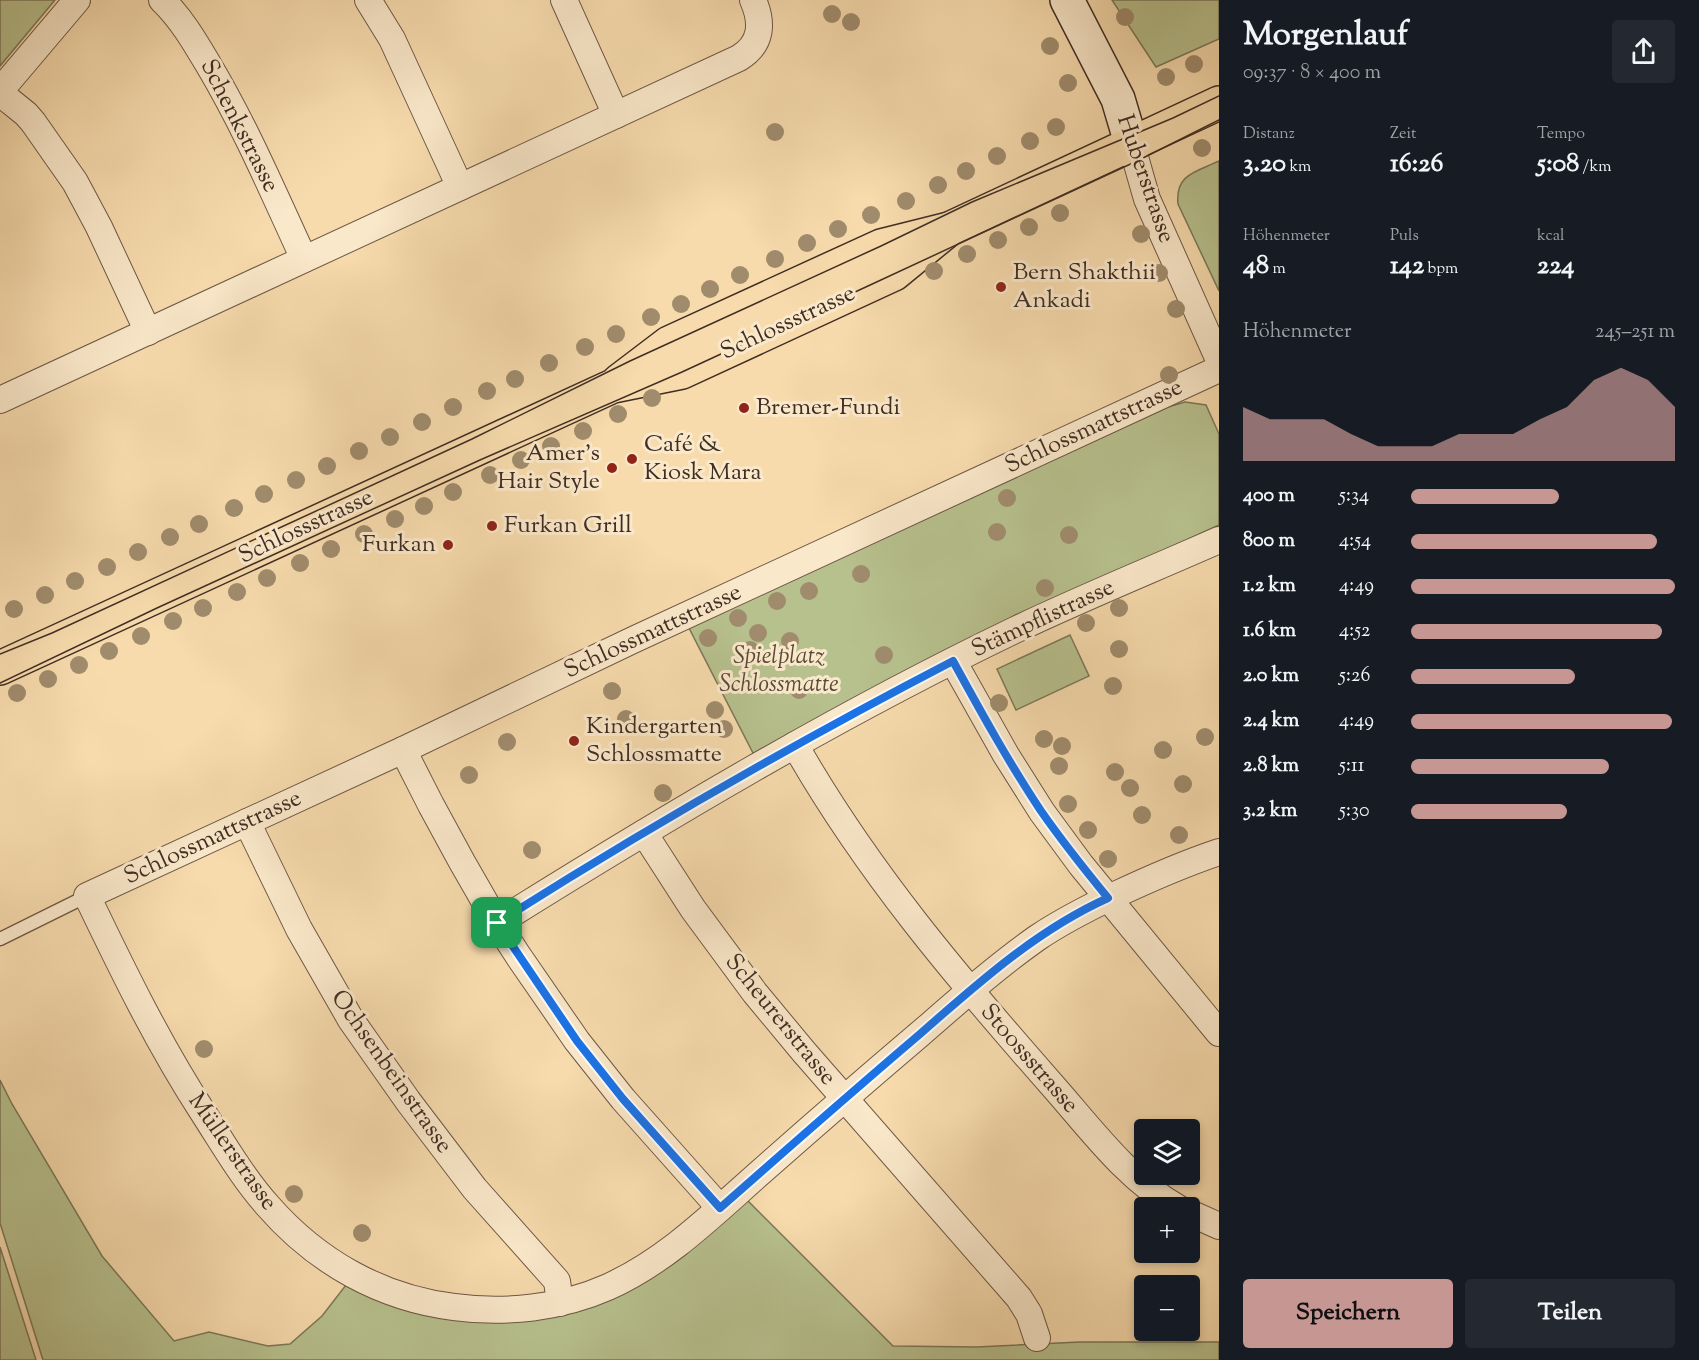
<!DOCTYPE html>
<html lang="de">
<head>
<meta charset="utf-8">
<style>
	:root { --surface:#171b24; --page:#242831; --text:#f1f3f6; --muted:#9ea1a6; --accent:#c59692 }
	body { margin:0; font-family:"Sorts Mill Goudy",serif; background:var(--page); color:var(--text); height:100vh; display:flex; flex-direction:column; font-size:22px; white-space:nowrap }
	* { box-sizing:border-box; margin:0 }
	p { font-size:20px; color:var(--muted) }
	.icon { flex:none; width:33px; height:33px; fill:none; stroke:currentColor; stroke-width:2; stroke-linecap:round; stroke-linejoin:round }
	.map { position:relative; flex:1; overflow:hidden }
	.panel { display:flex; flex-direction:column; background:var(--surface); width:480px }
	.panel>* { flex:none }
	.controls { position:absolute; left:1134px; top:1119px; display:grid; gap:12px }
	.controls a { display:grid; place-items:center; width:66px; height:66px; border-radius:6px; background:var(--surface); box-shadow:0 3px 9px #0003; font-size:30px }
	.pin { position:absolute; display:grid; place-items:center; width:51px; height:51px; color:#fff; margin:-26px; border-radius:12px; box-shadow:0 3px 9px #0006 }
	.round { display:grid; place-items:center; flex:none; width:63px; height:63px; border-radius:6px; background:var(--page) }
	.headline { display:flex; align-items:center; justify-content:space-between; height:102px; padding:0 24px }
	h1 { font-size:33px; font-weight:700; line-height:45px }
	.metrics { display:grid; grid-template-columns:repeat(3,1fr); gap:9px; height:102px; padding:6px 24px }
	.metrics div { display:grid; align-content:center }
	.metrics b { font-size:26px; font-weight:700 }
	.metrics small { font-size:16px; font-weight:400 }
	.metrics p { font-size:16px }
	.chart { height:168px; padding:12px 24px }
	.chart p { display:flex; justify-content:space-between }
	.chart svg { width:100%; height:108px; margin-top:6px; fill:var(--accent); opacity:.7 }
	.button { display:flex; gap:12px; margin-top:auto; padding:12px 24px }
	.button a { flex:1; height:69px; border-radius:6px; background:var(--accent); color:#111; font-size:24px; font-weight:700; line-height:69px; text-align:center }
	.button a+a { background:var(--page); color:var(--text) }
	ul { padding:0 24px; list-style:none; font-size:20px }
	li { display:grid; grid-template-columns:96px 72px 1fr; align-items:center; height:45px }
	li i { height:15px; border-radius:8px; background:var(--accent) }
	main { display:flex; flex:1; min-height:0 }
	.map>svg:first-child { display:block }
	.green { fill:#b7c18e; stroke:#7c7759; stroke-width:1.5 }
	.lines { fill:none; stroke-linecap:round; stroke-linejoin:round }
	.lane-casing { stroke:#6e5846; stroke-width:15 }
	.street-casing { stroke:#6e5846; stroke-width:28 }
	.secondary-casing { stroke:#402d24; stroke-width:36 }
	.primary-casing { stroke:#402d24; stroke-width:36 }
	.lane { stroke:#fae8ca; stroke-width:12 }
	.street { stroke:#fae8ca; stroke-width:26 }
	.secondary { stroke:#fae8ca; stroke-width:33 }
	.primary { stroke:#f7dbad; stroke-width:33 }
	.tram { stroke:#402d24; stroke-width:1.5 }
	.tree { fill:#a08c6d }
	.route-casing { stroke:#fff; stroke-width:12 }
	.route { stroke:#1a73e8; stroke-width:8 }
	.poi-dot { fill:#8f2418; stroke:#fae8ca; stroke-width:2 }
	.labels { text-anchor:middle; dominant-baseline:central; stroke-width:6; stroke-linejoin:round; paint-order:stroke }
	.street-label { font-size:24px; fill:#402d24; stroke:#fae8ca }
	.poi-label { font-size:24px; fill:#402d24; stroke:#fae8ca; text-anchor:start }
	.park-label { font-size:24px; font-style:italic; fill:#584b39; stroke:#fae8ca }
</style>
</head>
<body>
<main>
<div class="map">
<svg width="1219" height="1360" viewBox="0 0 1219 1360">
	<rect width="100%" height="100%" fill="#f7dbad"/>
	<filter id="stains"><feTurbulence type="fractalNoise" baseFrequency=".00333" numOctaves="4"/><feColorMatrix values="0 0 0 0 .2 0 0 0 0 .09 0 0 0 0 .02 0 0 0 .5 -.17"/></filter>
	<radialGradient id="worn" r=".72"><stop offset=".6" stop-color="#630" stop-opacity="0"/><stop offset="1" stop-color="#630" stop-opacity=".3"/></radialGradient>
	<g class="green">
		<path d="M0 0H55L0 66Z"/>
		<path d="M1112 0H1219V39L1156 67Z"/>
		<path d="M1219 161V291L1178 204C1175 174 1196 172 1219 161Z"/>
		<path d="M1185 402 1206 405 1219 434V525L1013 620 754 755 689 628 1168 407Z"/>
		<path d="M1070 635 1089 676 1016 710 997 669Z"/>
		<path d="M0 1080 12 1104 102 1256 174 1341 209 1332 268 1346 290 1344 322 1316 346 1285 542 1318 746 1199 893 1346 977 1347 1080 1342H1219V1360H43L0 1223Z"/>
		<path d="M0 1247 36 1360H0Z"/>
	</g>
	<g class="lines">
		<defs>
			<path id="lane" d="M0 939 87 896"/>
			<g id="street">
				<path d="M162 0C181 18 195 42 208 64 245 126 274 194 304 259"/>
				<path d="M368 0 392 39 460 187"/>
				<path d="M564 0 616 115"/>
				<path d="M0 91 77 0"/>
				<path d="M0 93 26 114 33 122 75 182 99 227 148 332"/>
				<path d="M1131 143 1147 199 1219 360"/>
				<path d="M1219 369 633 640 403 750 87 896C123 971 159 1045 204 1114 224 1145 243 1178 268 1206 317 1262 381 1298 454 1307 505 1314 561 1308 608 1287 668 1260 714 1213 763 1170 815 1124 868 1078 921 1033 959 1000 996 967 1037 938 1062 921 1088 908 1115 895 1149 879 1183 864 1219 852"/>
				<path d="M0 400 739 58C762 44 763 23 753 0"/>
				<path d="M953 661 1006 755 1042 812 1081 865 1219 1033"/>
				<path d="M795 745C866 870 957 977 1052 1085 1091 1129 1126 1178 1178 1208"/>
				<path d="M403 750 431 805 462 862 497 923 519 957 577 1041 623 1099 720 1208"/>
				<path d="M247 822 299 929 351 1020 408 1101 475 1189 557 1281 560 1303"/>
				<path d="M644 833 693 909 755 993 804 1052 1019 1298 1029 1314 1037 1338"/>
				<path d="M497 923C665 818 836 716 1015 630 1082 598 1151 570 1219 540"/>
				<path d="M1190 1213 1219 1226"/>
			</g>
			<path id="secondary" d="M1067 0 1118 99 1131 143"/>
			<g id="primary">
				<path d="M619 381 669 343 881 246 949 229 1219 103"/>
				<path d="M0 668 613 386 682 372 868 286 894 274 949 229"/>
			</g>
		</defs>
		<use href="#lane" class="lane-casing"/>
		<use href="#street" class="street-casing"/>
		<use href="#secondary" class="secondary-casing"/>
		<use href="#primary" class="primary-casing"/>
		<use href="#lane" class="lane"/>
		<use href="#street" class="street"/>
		<use href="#secondary" class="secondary"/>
		<use href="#primary" class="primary"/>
		<g class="tram">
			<path d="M0 654 52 633 472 439 630 361 881 246 972 202 1173 118 1219 96"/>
			<path d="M0 683 157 608 480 460 682 372 868 286 1137 161 1219 120"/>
		</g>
	</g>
	<g class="tree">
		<circle cx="832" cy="14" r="9"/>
		<circle cx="1125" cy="17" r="9"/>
		<circle cx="851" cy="22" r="9"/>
		<circle cx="1050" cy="46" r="9"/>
		<circle cx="1194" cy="64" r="9"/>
		<circle cx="1166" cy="77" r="9"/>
		<circle cx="1068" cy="83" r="9"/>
		<circle cx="1056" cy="127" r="9"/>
		<circle cx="775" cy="132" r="9"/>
		<circle cx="1030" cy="141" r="9"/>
		<circle cx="1202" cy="148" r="9"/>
		<circle cx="997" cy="156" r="9"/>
		<circle cx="966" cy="171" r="9"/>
		<circle cx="938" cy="185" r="9"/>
		<circle cx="906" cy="201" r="9"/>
		<circle cx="1060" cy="213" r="9"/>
		<circle cx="871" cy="215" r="9"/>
		<circle cx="1029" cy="227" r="9"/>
		<circle cx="838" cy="229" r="9"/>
		<circle cx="1141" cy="234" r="9"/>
		<circle cx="998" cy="240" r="9"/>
		<circle cx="807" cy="243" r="9"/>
		<circle cx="967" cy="254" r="9"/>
		<circle cx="775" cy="259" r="9"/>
		<circle cx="934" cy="271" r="9"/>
		<circle cx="1159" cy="273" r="9"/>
		<circle cx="740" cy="275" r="9"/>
		<circle cx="710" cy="289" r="9"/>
		<circle cx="681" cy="304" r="9"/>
		<circle cx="1176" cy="309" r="9"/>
		<circle cx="651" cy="317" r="9"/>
		<circle cx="616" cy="334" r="9"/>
		<circle cx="585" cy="347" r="9"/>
		<circle cx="549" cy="363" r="9"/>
		<circle cx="1169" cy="375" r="9"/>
		<circle cx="515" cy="379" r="9"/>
		<circle cx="487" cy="391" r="9"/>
		<circle cx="652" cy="398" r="9"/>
		<circle cx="453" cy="407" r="9"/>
		<circle cx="618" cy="414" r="9"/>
		<circle cx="422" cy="422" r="9"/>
		<circle cx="583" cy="431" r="9"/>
		<circle cx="390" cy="437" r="9"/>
		<circle cx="551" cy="446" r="9"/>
		<circle cx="359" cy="451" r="9"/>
		<circle cx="521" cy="460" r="9"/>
		<circle cx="327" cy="466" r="9"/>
		<circle cx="490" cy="475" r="9"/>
		<circle cx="296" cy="480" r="9"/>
		<circle cx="453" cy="492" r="9"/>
		<circle cx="264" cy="494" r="9"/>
		<circle cx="1007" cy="498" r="9"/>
		<circle cx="424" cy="506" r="9"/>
		<circle cx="234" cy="508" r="9"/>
		<circle cx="395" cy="519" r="9"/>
		<circle cx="199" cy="524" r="9"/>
		<circle cx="997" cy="532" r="9"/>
		<circle cx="364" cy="534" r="9"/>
		<circle cx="1069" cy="535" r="9"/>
		<circle cx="170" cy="537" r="9"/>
		<circle cx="331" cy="549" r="9"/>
		<circle cx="138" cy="552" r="9"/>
		<circle cx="300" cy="563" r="9"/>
		<circle cx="107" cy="567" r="9"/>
		<circle cx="861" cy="574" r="9"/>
		<circle cx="267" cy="578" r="9"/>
		<circle cx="75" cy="581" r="9"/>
		<circle cx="1045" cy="588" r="9"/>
		<circle cx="809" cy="591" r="9"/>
		<circle cx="237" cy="592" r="9"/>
		<circle cx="45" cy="595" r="9"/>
		<circle cx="777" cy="601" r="9"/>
		<circle cx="203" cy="608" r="9"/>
		<circle cx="1119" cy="608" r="9"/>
		<circle cx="14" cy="609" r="9"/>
		<circle cx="738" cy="618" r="9"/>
		<circle cx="173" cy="621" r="9"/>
		<circle cx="1086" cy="623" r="9"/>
		<circle cx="758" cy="633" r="9"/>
		<circle cx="141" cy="636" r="9"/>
		<circle cx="708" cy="638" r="9"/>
		<circle cx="790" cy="641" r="9"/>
		<circle cx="1119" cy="649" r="9"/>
		<circle cx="750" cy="650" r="9"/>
		<circle cx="109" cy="651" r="9"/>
		<circle cx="884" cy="655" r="9"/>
		<circle cx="79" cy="665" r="9"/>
		<circle cx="48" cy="679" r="9"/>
		<circle cx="1113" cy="686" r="9"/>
		<circle cx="799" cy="690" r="9"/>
		<circle cx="612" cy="691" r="9"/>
		<circle cx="17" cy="693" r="9"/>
		<circle cx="999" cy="703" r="9"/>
		<circle cx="715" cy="710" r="9"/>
		<circle cx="626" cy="719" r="9"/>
		<circle cx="724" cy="729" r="9"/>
		<circle cx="1205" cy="737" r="9"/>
		<circle cx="1044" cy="739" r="9"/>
		<circle cx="507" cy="742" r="9"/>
		<circle cx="1062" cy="746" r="9"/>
		<circle cx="1163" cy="750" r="9"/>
		<circle cx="1059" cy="766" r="9"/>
		<circle cx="1115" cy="772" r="9"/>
		<circle cx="469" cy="775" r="9"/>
		<circle cx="1183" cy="784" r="9"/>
		<circle cx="1130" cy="788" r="9"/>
		<circle cx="663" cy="793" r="9"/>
		<circle cx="1068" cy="804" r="9"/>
		<circle cx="1142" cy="815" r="9"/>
		<circle cx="1088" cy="830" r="9"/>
		<circle cx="1179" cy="835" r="9"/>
		<circle cx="532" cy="850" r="9"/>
		<circle cx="1108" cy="859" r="9"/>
		<circle cx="204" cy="1049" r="9"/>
		<circle cx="294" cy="1194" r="9"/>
		<circle cx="362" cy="1233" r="9"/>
	</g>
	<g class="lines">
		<defs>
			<path id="route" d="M953 661C981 712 1009 763 1041 811 1062 841 1085 870 1108 898 1037 930 978 983 920 1034 853 1091 787 1149 720 1208L623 1099 577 1041 497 923C645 829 797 742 953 661Z"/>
		</defs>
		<use href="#route" class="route-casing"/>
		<use href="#route" class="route"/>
	</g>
	<g class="poi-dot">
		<circle cx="1001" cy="287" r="6"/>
		<circle cx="744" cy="408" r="6"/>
		<circle cx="632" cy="459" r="6"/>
		<circle cx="612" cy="468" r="6"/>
		<circle cx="492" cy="526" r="6"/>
		<circle cx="448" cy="545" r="6"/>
		<circle cx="574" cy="741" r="6"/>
	</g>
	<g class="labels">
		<g class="street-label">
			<text transform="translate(239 126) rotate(63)">Schenkstrasse</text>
			<text transform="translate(1145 179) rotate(71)">Huberstrasse</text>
			<text transform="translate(788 323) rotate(-25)">Schlossstrasse</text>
			<text transform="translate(1094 427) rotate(-25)">Schlossmattstrasse</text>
			<text transform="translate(306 527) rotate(-25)">Schlossstrasse</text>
			<text transform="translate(1043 619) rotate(-25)">Stämpflistrasse</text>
			<text transform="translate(653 632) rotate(-25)">Schlossmattstrasse</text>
			<text transform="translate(213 838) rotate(-25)">Schlossmattstrasse</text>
			<text transform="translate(780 1020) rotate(51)">Scheurerstrasse</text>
			<text transform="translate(1029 1059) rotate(49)">Stoossstrasse</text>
			<text transform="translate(391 1072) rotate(55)">Ochsenbeinstrasse</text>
			<text transform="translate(232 1152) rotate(55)">Müllerstrasse</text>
		</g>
		<g class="poi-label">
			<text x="1013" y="273">Bern Shakthii<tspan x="1013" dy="28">Ankadi</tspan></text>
			<text x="756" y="408">Bremer-Fundi</text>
			<text x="644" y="445">Café &amp;<tspan x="644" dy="28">Kiosk Mara</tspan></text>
			<text x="600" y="454" text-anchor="end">Amer's<tspan x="600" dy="28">Hair Style</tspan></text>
			<text x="504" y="526">Furkan Grill</text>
			<text x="436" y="545" text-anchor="end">Furkan</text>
			<text x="586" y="727">Kindergarten<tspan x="586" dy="28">Schlossmatte</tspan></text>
		</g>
		<g class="park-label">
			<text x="779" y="657">Spielplatz<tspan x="779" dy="28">Schlossmatte</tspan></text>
		</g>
	</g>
	<rect width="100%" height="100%" filter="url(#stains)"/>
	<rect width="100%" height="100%" fill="url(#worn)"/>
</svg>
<div class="controls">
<a><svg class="icon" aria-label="layers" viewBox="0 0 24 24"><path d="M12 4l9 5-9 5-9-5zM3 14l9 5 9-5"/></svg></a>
<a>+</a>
<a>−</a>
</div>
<div class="pin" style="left:497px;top:923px;background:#1e9e55"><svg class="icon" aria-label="arrive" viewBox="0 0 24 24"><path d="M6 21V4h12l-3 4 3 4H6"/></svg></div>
</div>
<section class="panel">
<div class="headline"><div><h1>Morgenlauf</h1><p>09:37 · 8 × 400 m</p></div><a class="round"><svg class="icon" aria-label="share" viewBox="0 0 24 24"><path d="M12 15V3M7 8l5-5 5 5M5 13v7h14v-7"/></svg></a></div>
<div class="metrics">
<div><p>Distanz</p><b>3.20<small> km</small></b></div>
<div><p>Zeit</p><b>16:26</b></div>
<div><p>Tempo</p><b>5:08<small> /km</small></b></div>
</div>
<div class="metrics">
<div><p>Höhenmeter</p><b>48<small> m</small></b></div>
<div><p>Puls</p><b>142<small> bpm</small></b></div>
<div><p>kcal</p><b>224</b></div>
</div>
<div class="chart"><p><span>Höhenmeter</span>245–251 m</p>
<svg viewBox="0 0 160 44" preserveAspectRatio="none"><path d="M0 44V22L10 27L20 27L30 27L40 33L50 38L60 38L70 38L80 33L90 33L100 33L110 27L120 22L130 11L140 6L150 11L160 22V44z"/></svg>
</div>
<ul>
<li><b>400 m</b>5:34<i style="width:56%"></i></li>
<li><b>800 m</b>4:54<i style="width:93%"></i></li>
<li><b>1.2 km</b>4:49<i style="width:100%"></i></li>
<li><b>1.6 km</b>4:52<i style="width:95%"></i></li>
<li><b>2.0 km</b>5:26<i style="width:62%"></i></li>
<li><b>2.4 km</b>4:49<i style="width:99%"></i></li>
<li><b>2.8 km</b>5:11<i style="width:75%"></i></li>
<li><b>3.2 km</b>5:30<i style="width:59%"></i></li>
</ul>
<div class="button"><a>Speichern</a><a>Teilen</a></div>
</section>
</main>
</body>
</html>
